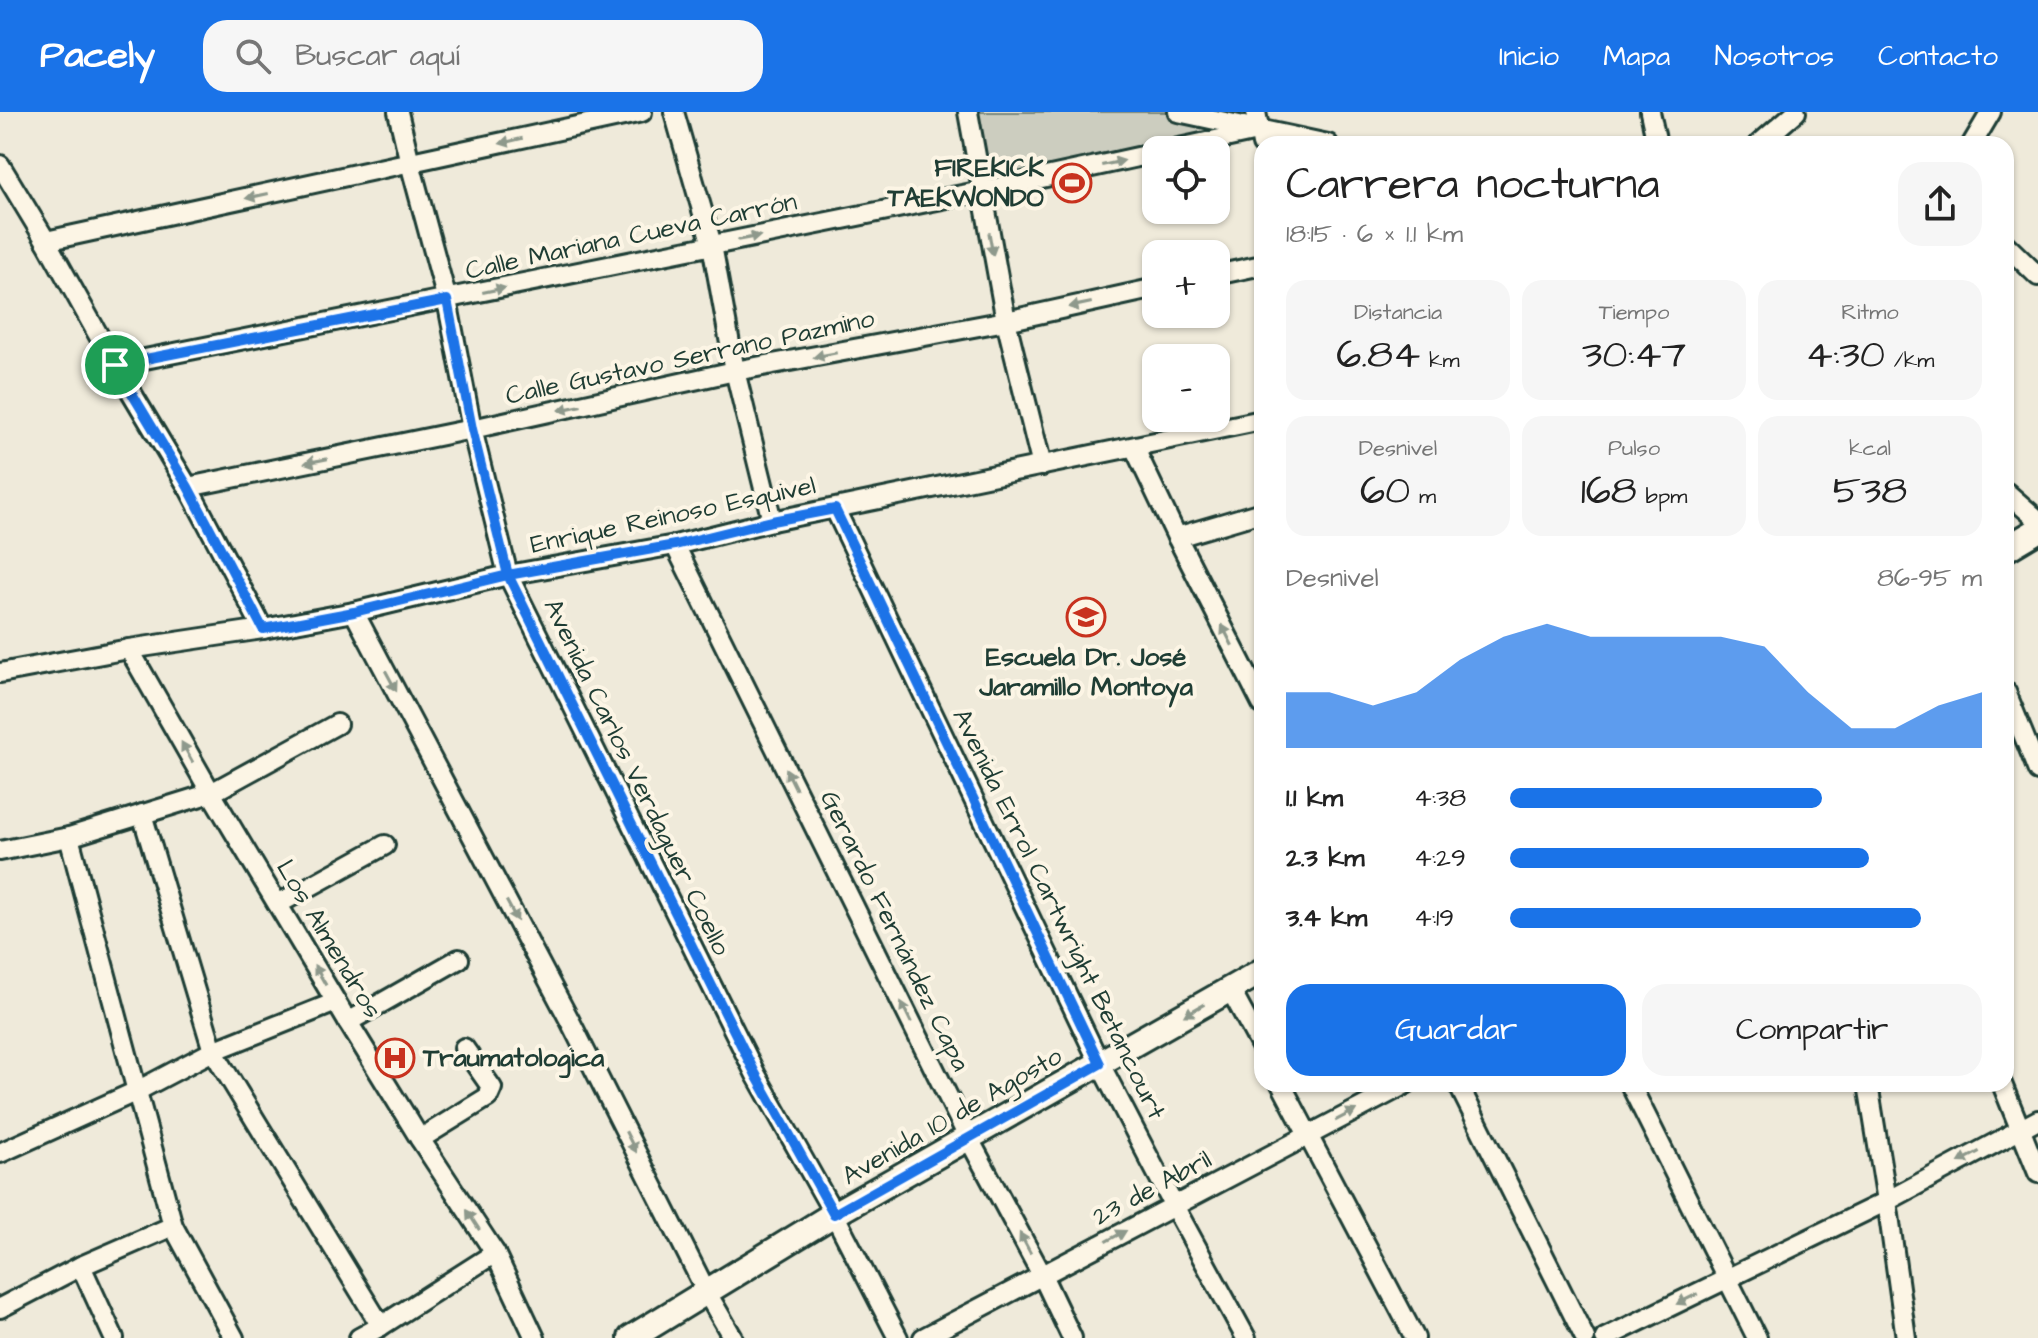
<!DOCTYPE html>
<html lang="es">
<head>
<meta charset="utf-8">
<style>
	:root { --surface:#fff; --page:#f6f6f6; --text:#222; --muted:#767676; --accent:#1a73e8 }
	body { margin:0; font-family:"Architects Daughter",sans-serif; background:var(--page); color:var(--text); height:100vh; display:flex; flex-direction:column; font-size:30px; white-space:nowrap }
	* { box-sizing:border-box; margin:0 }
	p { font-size:26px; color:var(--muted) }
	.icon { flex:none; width:44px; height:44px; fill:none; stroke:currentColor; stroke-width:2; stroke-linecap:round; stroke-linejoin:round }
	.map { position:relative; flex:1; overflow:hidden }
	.sheet { position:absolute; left:1254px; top:24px; width:760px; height:956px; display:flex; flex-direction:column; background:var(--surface); border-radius:24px; box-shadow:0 2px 6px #0004 }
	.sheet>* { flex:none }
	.tools { position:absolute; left:1142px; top:24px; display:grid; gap:16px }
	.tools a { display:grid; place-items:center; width:88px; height:88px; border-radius:16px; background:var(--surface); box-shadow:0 2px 6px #0004; font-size:40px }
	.pin { position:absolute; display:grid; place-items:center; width:68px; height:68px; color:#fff; margin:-34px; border:4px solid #fff; border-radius:50%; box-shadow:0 2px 8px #0007 }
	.round { display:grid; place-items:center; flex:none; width:84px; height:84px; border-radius:24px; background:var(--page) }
	.overview { display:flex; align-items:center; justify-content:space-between; height:136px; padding:0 32px }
	h1 { font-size:44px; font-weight:600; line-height:60px }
	.metrics { display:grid; grid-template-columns:repeat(3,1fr); gap:12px; height:136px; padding:8px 32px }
	.metrics div { display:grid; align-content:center; border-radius:20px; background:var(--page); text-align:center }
	.metrics b { font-size:40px; font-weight:600 }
	.metrics small { font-size:22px; font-weight:400 }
	.metrics p { font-size:22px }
	.chart { height:224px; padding:16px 32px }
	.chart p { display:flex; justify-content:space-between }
	.chart svg { width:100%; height:144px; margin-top:8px; fill:var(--accent); opacity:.7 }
	.primary-button { display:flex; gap:16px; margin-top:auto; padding:16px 32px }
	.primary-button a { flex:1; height:92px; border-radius:24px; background:var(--accent); color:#fff; font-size:32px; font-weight:600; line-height:92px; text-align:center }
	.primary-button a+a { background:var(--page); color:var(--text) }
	ul { padding:0 32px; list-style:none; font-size:26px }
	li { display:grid; grid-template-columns:128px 96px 1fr; align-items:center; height:60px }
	li i { height:20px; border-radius:10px; background:var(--accent) }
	header { display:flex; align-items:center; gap:48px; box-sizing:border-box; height:112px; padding:0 40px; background:var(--accent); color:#fff }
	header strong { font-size:38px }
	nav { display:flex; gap:44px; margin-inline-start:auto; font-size:28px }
	.search { width:560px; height:72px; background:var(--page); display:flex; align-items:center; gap:20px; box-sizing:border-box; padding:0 28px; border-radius:24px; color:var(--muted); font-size:30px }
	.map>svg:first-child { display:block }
	.green { fill:#cccdbf; stroke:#76857a; stroke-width:2 }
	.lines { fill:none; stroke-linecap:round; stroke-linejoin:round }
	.street-casing { stroke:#1f3d34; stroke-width:24 }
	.secondary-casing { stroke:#1f3d34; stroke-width:30 }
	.street { stroke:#fcf5e5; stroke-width:18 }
	.secondary { stroke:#fcf5e5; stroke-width:24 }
	.oneway { fill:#8e998c }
	.route-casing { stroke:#fff; stroke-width:16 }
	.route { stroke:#1a73e8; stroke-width:10 }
	.labels { text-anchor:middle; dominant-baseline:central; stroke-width:8; stroke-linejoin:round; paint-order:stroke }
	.poi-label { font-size:26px; font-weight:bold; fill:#1f3d34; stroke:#fcf5e5; text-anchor:end }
	.street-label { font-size:26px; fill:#1f3d34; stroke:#fcf5e5 }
</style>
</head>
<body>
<header>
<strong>Pacely</strong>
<div class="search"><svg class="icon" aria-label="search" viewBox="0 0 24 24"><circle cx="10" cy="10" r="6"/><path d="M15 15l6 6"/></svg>Buscar aquí</div>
<nav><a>Inicio</a><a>Mapa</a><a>Nosotros</a><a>Contacto</a></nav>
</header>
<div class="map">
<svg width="2038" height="1226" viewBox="0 0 2038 1226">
	<rect width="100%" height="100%" fill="#efeada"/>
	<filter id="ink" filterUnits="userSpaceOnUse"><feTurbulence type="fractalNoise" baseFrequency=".0125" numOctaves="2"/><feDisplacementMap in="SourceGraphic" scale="16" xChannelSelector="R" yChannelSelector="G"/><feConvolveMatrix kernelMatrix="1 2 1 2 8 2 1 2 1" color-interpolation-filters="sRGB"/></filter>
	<g filter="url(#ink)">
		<path class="green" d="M963 0H1190L1252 13 977 71Z"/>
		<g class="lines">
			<defs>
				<g id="street">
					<path d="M398 0 410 51 447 188 472 317 508 463 756 963 834 1102 898 1226"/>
					<path d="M674 0 712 133 735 259 772 409"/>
					<path d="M968 0 1006 209 1042 354"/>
					<path d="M1178 0 1328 32"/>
					<path d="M1256 0 1262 32"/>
					<path d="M1650 0 1657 32"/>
					<path d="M1759 32 1796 0"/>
					<path d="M1972 32 1991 0"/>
					<path d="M1170 38 1257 19"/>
					<path d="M0 53 46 129 115 253 188 375 263 517"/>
					<path d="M46 129 642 0"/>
					<path d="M2006 133 2038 164"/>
					<path d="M1216 163 1262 153"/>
					<path d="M115 253 982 79 1156 41"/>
					<path d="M1134 335 1177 425 1262 592"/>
					<path d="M188 375 472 317 735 259 1006 209 1156 176"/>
					<path d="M2006 380 2038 408"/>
					<path d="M835 397 1100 952 1174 1094 1246 1226"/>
					<path d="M1177 425 1262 400"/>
					<path d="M675 433 969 1027 1042 1163 1072 1226"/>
					<path d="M354 500 570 909 707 1181 733 1226"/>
					<path d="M129 537 211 681 348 910 420 1027 495 1141 535 1226"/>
					<path d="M0 561 129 537 263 517 354 500 508 463 675 433 772 409 1262 308"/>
					<path d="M2006 580 2038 659"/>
					<path d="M142 702 213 939 381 1214"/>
					<path d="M69 725 173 1114 234 1226"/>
					<path d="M0 739 69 725 211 681 337 612"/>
					<path d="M278 792 385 733"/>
					<path d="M1230 877 1262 936"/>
					<path d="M348 910 459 847"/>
					<path d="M1281 972 1415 1226"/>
					<path d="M1458 972 1585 1226"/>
					<path d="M1630 972 1757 1226"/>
					<path d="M1868 972 1887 1089 1906 1226"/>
					<path d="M2002 972 2038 1061"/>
					<path d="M420 1027 488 985 492 976 464 936"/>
					<path d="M0 1041 137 979 213 939 336 890"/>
					<path d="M81 1154 114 1226"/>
					<path d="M0 1196 81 1154 173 1114"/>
					<path d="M359 1226 381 1214 495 1141"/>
					<path d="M923 1226 1406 972"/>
					<path d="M1605 1226 1887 1089 2038 1008"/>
				</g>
				<g id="secondary">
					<path d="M2006 437 2038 418"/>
					<path d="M631 1226 834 1102 1262 859"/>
				</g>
			</defs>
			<use href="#street" class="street-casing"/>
			<use href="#secondary" class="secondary-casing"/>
			<use href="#street" class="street"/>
			<use href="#secondary" class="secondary"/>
		</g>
		<defs><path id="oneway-solid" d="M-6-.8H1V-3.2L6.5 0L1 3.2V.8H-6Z" transform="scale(2)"/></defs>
		<g class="oneway">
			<use href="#oneway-solid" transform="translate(511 29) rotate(167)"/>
			<use href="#oneway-solid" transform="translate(1113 51) rotate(-12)"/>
			<use href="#oneway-solid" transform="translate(257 84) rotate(168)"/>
			<use href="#oneway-solid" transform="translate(749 126) rotate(-11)"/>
			<use href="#oneway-solid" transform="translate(991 132) rotate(80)"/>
			<use href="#oneway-solid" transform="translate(494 178) rotate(-12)"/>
			<use href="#oneway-solid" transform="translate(1080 193) rotate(168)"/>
			<use href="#oneway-solid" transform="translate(825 243) rotate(169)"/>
			<use href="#oneway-solid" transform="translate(570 296) rotate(168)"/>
			<use href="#oneway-solid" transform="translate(316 349) rotate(169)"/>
			<use href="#oneway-solid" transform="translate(1227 523) rotate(-117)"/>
			<use href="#oneway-solid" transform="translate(391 569) rotate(62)"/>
			<use href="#oneway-solid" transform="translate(187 640) rotate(-119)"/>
			<use href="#oneway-solid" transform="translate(791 667) rotate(-116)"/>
			<use href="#oneway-solid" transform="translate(512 799) rotate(62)"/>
			<use href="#oneway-solid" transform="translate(320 863) rotate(-120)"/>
			<use href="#oneway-solid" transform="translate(1194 898) rotate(150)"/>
			<use href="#oneway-solid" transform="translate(906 900) rotate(-116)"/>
			<use href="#oneway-solid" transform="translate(1346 1003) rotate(-28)"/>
			<use href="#oneway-solid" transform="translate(631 1030) rotate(63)"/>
			<use href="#oneway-solid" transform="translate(1969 1045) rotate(152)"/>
			<use href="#oneway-solid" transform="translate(473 1108) rotate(-123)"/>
			<use href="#oneway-solid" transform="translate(1116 1124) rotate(-28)"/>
			<use href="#oneway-solid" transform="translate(1025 1131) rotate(-118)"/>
			<use href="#oneway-solid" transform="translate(1687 1187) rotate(154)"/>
		</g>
	</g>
	<g class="lines" filter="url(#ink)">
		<defs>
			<path id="route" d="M115 253 188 375 263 517 354 500 508 463 675 433 772 409 835 397 1100 952 834 1102 756 963 508 463 472 317 447 188 115 253"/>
		</defs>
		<use href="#route" class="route-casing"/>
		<use href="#route" class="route"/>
	</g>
	<defs>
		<symbol id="stadium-ring" viewBox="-11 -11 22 22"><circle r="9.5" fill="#fcf5e5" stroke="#c8321e" stroke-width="1.5"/><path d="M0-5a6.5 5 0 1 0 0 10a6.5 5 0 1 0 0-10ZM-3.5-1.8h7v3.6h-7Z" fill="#c8321e"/></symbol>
		<symbol id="university-ring" viewBox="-11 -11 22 22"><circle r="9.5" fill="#fcf5e5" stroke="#c8321e" stroke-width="1.5"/><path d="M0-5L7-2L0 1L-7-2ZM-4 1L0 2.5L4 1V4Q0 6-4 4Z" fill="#c8321e"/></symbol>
		<symbol id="hospital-ring" viewBox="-11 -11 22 22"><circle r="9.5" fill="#fcf5e5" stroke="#c8321e" stroke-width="1.5"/><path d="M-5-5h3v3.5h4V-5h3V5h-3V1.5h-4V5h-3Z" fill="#c8321e"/></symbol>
	</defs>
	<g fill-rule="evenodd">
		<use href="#stadium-ring" x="1050" y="49" width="44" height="44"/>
		<use href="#university-ring" x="1064" y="483" width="44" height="44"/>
		<use href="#hospital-ring" x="373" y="924" width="44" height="44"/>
	</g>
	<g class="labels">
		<g class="poi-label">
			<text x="1044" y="56">FIREKICK<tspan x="1044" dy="30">TAEKWONDO</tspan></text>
			<text x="1086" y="545" text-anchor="middle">Escuela Dr. José<tspan x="1086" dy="30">Jaramillo Montoya</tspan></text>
			<text x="423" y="946" text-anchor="start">Traumatologica</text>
		</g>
		<g class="street-label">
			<text transform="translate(631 124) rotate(-12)">Calle Mariana Cueva Carrón</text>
			<text transform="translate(690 245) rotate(-12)">Calle Gustavo Serrano Pazmino</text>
			<text transform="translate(673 403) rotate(-12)">Enrique Reinoso Esquivel</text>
			<text transform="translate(637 665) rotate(64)">Avenida Carlos Verdaguer Coello</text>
			<text transform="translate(1059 802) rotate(64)">Avenida Errol Cartwright Betancourt</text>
			<text transform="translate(895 819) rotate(64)">Gerardo Fernández Capa</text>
			<text transform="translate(329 827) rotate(59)">Los Almendros</text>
			<text transform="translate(952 1004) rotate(-30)">Avenida 10 de Agosto</text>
			<text transform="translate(1152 1076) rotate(-28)">23 de Abril</text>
		</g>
	</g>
</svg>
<div class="tools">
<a><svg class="icon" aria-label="locate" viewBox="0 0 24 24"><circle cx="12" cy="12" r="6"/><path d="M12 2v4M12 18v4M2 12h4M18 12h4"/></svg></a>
<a>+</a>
<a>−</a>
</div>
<div class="pin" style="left:115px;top:253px;background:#1e9e55"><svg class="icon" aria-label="arrive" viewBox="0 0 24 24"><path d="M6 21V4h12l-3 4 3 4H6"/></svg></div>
<section class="sheet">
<div class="overview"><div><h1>Carrera nocturna</h1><p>18:15 · 6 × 1.1 km</p></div><a class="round"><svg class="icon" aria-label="share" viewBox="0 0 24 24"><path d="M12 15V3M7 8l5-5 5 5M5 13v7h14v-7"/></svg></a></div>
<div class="metrics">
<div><p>Distancia</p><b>6.84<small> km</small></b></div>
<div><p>Tiempo</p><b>30:47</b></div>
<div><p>Ritmo</p><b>4:30<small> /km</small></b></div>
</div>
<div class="metrics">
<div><p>Desnivel</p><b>60<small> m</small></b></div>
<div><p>Pulso</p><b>168<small> bpm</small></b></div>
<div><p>kcal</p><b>538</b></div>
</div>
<div class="chart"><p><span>Desnivel</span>86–95 m</p>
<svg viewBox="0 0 160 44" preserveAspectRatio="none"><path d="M0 44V27L10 27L20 31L30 27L40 17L50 10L60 6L70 10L80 10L90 10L100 10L110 13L120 27L130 38L140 38L150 31L160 27V44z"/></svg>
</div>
<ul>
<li><b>1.1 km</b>4:38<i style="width:66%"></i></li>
<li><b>2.3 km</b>4:29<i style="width:76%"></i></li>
<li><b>3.4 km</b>4:19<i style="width:87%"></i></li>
</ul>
<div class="primary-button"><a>Guardar</a><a>Compartir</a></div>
</section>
</div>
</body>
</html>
